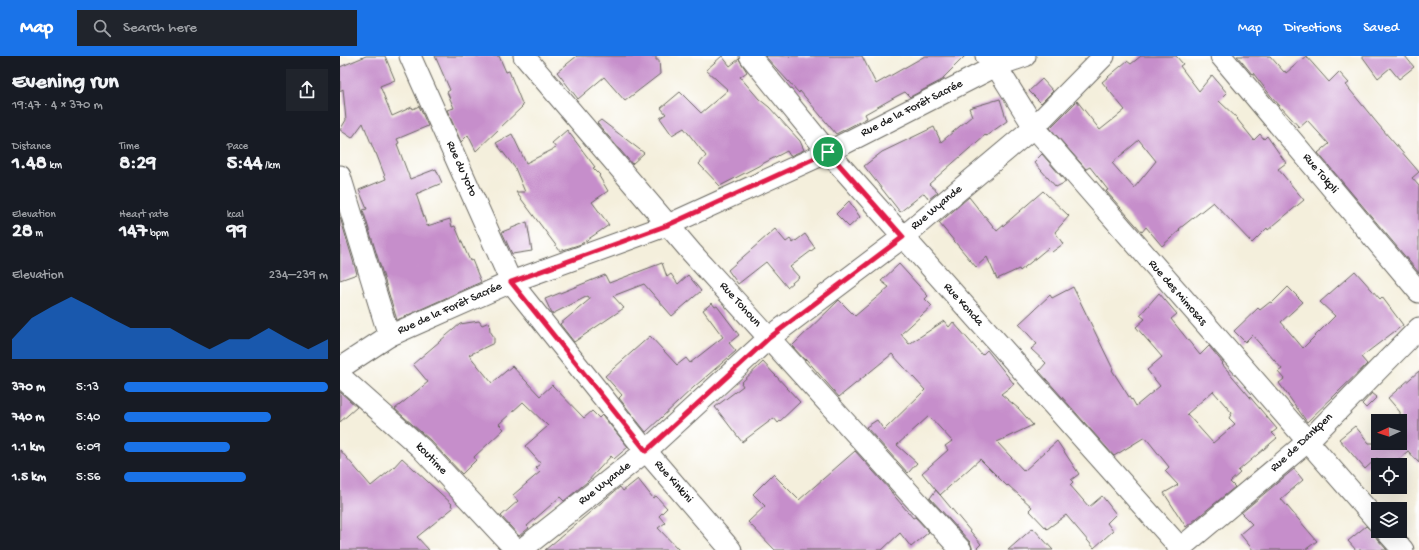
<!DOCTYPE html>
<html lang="en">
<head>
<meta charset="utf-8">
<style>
	:root { --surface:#171b24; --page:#20242c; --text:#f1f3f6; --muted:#9ea1a6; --accent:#1a73e8 }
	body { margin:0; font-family:"Gochi Hand",sans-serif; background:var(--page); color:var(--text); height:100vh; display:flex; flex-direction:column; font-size:15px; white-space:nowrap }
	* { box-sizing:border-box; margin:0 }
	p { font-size:13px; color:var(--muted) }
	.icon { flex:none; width:22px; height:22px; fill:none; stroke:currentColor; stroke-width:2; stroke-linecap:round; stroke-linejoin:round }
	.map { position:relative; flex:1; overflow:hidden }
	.sheet { display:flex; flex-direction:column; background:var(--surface); width:340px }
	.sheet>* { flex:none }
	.needle { width:26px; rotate:267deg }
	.controls { position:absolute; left:1031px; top:358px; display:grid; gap:8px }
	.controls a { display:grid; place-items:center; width:36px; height:36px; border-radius:0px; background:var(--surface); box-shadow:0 4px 16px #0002; font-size:20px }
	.pin { position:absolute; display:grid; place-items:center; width:34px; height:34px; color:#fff; margin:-17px; border:2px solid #fff; border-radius:50%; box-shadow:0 1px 4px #0007 }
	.round { display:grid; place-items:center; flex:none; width:42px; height:42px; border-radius:0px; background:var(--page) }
	.head { display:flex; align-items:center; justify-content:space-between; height:68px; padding:0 12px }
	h1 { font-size:22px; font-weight:700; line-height:30px }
	.metrics { display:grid; grid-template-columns:repeat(3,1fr); gap:6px; height:68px; padding:4px 12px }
	.metrics div { display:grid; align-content:center }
	.metrics b { font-size:20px; font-weight:700 }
	.metrics small { font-size:11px; font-weight:400 }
	.metrics p { font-size:11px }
	.chart { height:112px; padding:8px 12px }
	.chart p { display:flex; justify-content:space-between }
	.chart svg { width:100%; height:72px; margin-top:4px; fill:var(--accent); opacity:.7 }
	ul { padding:0 12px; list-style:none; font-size:13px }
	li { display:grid; grid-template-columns:64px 48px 1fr; align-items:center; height:30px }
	li i { height:10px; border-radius:5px; background:var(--accent) }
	header { display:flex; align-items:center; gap:24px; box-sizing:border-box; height:56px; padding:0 20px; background:var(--accent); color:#fff }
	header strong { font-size:19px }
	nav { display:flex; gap:22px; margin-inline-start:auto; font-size:14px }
	.search { width:280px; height:36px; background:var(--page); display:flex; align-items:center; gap:10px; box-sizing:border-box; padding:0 14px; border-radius:0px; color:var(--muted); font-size:15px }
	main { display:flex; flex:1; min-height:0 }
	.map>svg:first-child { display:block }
	.building { fill:#c68ecb; fill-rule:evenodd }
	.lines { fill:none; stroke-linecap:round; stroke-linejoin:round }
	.minor-casing { stroke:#68665f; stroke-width:23 }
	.minor { stroke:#fff; stroke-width:21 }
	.route-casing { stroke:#fff; stroke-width:8 }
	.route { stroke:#e11d48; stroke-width:5 }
	.labels { text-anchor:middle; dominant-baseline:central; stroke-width:4; stroke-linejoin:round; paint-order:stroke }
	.street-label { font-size:12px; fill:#1c1c1c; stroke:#fff }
</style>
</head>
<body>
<header>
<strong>Map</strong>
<div class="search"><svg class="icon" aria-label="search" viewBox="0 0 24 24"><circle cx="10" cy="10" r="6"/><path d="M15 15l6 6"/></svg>Search here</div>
<nav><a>Map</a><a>Directions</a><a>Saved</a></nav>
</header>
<main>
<section class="sheet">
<div class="head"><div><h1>Evening run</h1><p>19:47 · 4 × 370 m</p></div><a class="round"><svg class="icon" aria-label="share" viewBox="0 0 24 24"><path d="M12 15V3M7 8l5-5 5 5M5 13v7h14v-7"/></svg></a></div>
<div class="metrics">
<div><p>Distance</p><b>1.48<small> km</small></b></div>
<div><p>Time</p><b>8:29</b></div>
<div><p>Pace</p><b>5:44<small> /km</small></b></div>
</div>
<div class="metrics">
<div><p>Elevation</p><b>28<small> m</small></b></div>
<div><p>Heart rate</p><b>147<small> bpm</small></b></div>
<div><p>kcal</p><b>99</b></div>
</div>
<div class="chart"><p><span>Elevation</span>234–239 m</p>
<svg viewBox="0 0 160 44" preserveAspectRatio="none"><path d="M0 44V32L10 19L20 12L30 6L40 12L50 19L60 25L70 25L80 25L90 32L100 38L110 32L120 32L130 25L140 32L150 38L160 32V44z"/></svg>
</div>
<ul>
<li><b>370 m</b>5:13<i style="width:100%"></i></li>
<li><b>740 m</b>5:40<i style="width:72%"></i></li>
<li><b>1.1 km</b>6:09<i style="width:52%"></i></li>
<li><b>1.5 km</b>5:56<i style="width:60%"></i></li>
</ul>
</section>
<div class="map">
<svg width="1079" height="494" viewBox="0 0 1079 494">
	<rect width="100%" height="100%" fill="#fff"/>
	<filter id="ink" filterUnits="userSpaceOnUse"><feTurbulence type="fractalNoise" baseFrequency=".025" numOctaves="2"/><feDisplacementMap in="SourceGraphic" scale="8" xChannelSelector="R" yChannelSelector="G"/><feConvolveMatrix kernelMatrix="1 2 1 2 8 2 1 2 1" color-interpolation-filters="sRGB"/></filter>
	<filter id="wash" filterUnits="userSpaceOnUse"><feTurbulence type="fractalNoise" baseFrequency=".012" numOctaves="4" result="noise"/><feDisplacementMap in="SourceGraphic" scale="16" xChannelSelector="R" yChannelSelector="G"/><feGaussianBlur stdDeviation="0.9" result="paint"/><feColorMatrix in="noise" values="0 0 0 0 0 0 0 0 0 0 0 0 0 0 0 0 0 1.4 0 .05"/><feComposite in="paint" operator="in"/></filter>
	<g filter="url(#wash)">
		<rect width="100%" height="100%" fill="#f4efdc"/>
		<g id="blocks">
			<g class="building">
				<path d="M26 0H45L55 24 40 30 52 60 72 51 73 53 79 50 88 70 57 83 59 87 57 88 70 123 96 113 102 127 76 138 87 170 110 163 112 171 115 170 130 205 132 204 141 226 57 264 23 154 27 153 19 134 46 123 36 97H35L23 67 12 82 0 74 6 64 3 33 0 35V11Z"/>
				<path d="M95 0H159L166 16 169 15 183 50 136 95 128 79 121 86 107 54 114 52 107 36 110 34Z"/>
				<path d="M237 0H316V4H319L320 18 285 45 264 21 238 43 217 16Z"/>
				<path d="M382 0 390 10 399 3 407 16 400 21 419 43 429 51 460 85 464 94 450 100 447 95 380 130 359 108 366 100 344 72 332 79 320 62 326 58 321 52 340 36 361 57 388 34 366 14Z"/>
				<path d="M425 0H522L536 28 585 0H625L603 22 604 23 602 24 570 41 565 36 557 40 525 58 527 62 496 78 460 35 459 37Z"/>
				<path d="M801 0H836L843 8 840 10 859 35 872 19 887 37 879 45 898 63H897L914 84 920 78 924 83 927 80 946 107 938 113 964 144 928 174 927 172 912 187 873 146 839 173 840 174 822 190 806 171 802 176 766 135 768 134 750 111 746 113 710 72 737 45 760 74 785 54 762 26 787 5 791 8ZM799 84 816 105 794 132 772 107Z"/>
				<path d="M897 0H930L944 16 945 15 946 17 966 0 989 26 999 16 1009 27 1006 29 1037 67 1079 116 1072 122 1079 130V217L978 97 989 88 967 64 959 71 931 40 913 17 912 18Z"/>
				<path d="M1022 0H1065L1074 11 1059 23 1050 12 1038 22Z"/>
				<path d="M702 23 713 35 701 47 689 35Z"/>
				<path d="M660 43 667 65 646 80 645 79 589 128 598 136 589 143 584 137 560 156 524 110 542 96 594 71 601 86 632 60 629 52Z"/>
				<path d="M261 64 304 97 292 108 257 67Z"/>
				<path d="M227 74 255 111 253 112 260 119 259 120 268 135 252 146 269 169 241 188 220 195 176 136H185L175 112 156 87 172 78 186 107 216 92 212 87Z"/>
				<path d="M702 98 726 126 716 131 694 106Z"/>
				<path d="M703 135 729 160 715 176 723 188 712 196 708 192 680 215 679 213 657 223 647 201 636 211 599 167 629 141 644 160H645L657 175Z"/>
				<path d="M509 145 520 161 509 171 496 158Z"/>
				<path d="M0 161 17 218 0 224Z"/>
				<path d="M187 166 192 195 172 198 162 176Z"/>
				<path d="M435 173 446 186 450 183 453 187 465 178 475 192 450 211 459 221 447 231 426 206 398 228 388 214Z"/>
				<path d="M322 207 327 221 331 218 338 228 348 219 361 235 332 260 304 228 273 240 284 252 234 286 220 268 250 243 248 240 212 258 205 243 265 219 269 227Z"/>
				<path d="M559 208 588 240 585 243 592 250 561 278 569 288 604 265 609 271 613 266 642 299 647 294 674 328 661 338 679 353 693 369 657 386 684 415 717 385 739 418 731 424 733 426 730 429 749 451 762 440 776 458 767 467 773 475 754 492 726 459 707 473 689 454 692 451 668 429 667 430 640 403 600 439 582 417 608 394 605 390 612 385 589 360 557 389 577 407 568 417 526 371 537 364 544 374 585 334 552 298 499 341 466 303 465 304 452 290 499 244 515 260 549 231 541 225Z"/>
				<path d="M1015 215 1040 243 1042 241 1063 269 1021 301 1027 308 967 366 939 327 944 323 938 316 942 313 912 279 905 286 894 275 918 252 920 254 930 246 932 247 948 231 963 246 941 266 963 292 995 260 980 246Z"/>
				<path d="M733 231 773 313 772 314 791 344 792 343 796 350 820 330 807 314 822 301 796 271 805 263 800 259 819 237 837 258 831 263 860 299 869 290 883 307 882 308 937 373 932 377 937 382 898 415 900 417 890 426 895 431 846 471 824 437 838 429 825 415 829 411 805 381 774 400 699 315 706 307 691 293 697 288 679 268 710 239 712 242ZM873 335 892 357 889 362 895 368 873 387 847 358Z"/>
				<path d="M372 247 375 251 377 250 399 279 389 287 396 295 354 331 306 376 279 342 282 339 265 320 310 280 337 309 346 302 350 307 383 281 363 254Z"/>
				<path d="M139 265 142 269 149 266 150 275 154 281V287L129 299 152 327 172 310 200 340 212 329 244 362 252 355 259 362 262 359 288 391 274 403 271 400 247 426 224 445 220 441 187 470 189 472 179 480 161 460 178 445 173 439 200 416 196 412 201 408 185 390 208 370 183 346 159 368 164 373 134 401 136 404 122 418 90 384 55 353 88 326 73 308 120 268Z"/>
				<path d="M423 306 460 346 438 367 434 362 402 386 375 351 403 330 401 327Z"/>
				<path d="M1079 315V407L1068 395 1052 409H1043L1037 402 1025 413 999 383 1015 370 1029 387H1060V356L1048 342Z"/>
				<path d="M0 336 17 351 0 366Z"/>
				<path d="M1032 337 1037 341 1026 352 1022 348Z"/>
				<path d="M0 394 31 430 53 412 62 402 112 448 111 449 113 452 77 481 89 494H0Z"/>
				<path d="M515 395 551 435V436L573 462 575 461 589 476 571 491 560 477 542 494H435L408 466 425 450 413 438 433 418 459 444Z"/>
				<path d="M954 413 963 424 941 443 977 485 965 494H913L900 478 912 468 901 457Z"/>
				<path d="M298 423 313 442 316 440 327 452 319 460 325 467 318 472 339 494H205L280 431 283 435Z"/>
				<path d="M596 434 641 488 635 494H633L630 486 590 442Z"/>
				<path d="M1026 470 1034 477 1037 483 1047 494H1016L1008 485Z"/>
				<path d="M693 472 713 494H668Z"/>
			</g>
		</g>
	</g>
	<g filter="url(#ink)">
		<use href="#blocks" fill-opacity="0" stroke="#68665f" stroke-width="1"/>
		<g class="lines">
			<defs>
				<g id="minor">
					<path d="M70 0 171 226 306 395 391 494"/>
					<path d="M184 0 352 197 621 494"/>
					<path d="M410 0 488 96 842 494"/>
					<path d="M646 0 656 10 694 71 1038 466"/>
					<path d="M881 0 1079 236"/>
					<path d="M0 120 49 280"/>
					<path d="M0 312 49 280 171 226 328 169 488 96 656 10 685 0"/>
					<path d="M0 320 81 392 176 494"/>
					<path d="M1046 475 1063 494"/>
					<path d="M181 494 306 395 429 282 563 181 694 71 764 0"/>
					<path d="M838 494 967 386 1079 272"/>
				</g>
			</defs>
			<use href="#minor" class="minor-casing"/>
			<use href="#minor" class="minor"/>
		</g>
	</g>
	<g class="lines" filter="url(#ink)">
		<defs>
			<path id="route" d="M488 96 563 181 429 282 306 395 171 226 328 169Z"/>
		</defs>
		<use href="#route" class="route-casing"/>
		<use href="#route" class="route"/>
	</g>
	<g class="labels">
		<g class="street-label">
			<text transform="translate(572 53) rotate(-27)">Rue de la Forêt Sacrée</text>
			<text transform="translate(121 113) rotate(66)">Rue du Yoto</text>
			<text transform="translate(980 118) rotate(50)">Rue Tokpli</text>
			<text transform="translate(597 152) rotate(-40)">Rue Wyande</text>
			<text transform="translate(837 237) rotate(49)">Rue des Mimosas</text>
			<text transform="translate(400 249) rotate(48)">Rue Tohoun</text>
			<text transform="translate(623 249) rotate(48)">Rue Konda</text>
			<text transform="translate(110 253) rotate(-24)">Rue de la Forêt Sacrée</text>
			<text transform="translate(962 387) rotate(-43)">Rue de Dankpen</text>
			<text transform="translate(91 403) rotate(46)">koutime</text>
			<text transform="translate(333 426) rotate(49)">Rue Kinkini</text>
			<text transform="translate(265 428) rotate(-38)">Rue Wyande</text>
		</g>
	</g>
</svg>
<div class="controls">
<a><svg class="needle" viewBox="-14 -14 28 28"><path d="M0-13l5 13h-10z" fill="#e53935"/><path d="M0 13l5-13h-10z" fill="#9ea1a6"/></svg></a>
<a><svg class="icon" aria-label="locate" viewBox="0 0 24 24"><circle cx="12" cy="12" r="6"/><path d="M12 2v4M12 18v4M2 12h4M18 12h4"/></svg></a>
<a><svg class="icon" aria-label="layers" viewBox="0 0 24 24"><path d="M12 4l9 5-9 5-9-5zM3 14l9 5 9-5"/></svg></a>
</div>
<div class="pin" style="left:488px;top:96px;background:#1e9e55"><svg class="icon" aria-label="arrive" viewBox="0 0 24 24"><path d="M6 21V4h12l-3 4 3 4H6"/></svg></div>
</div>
</main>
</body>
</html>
